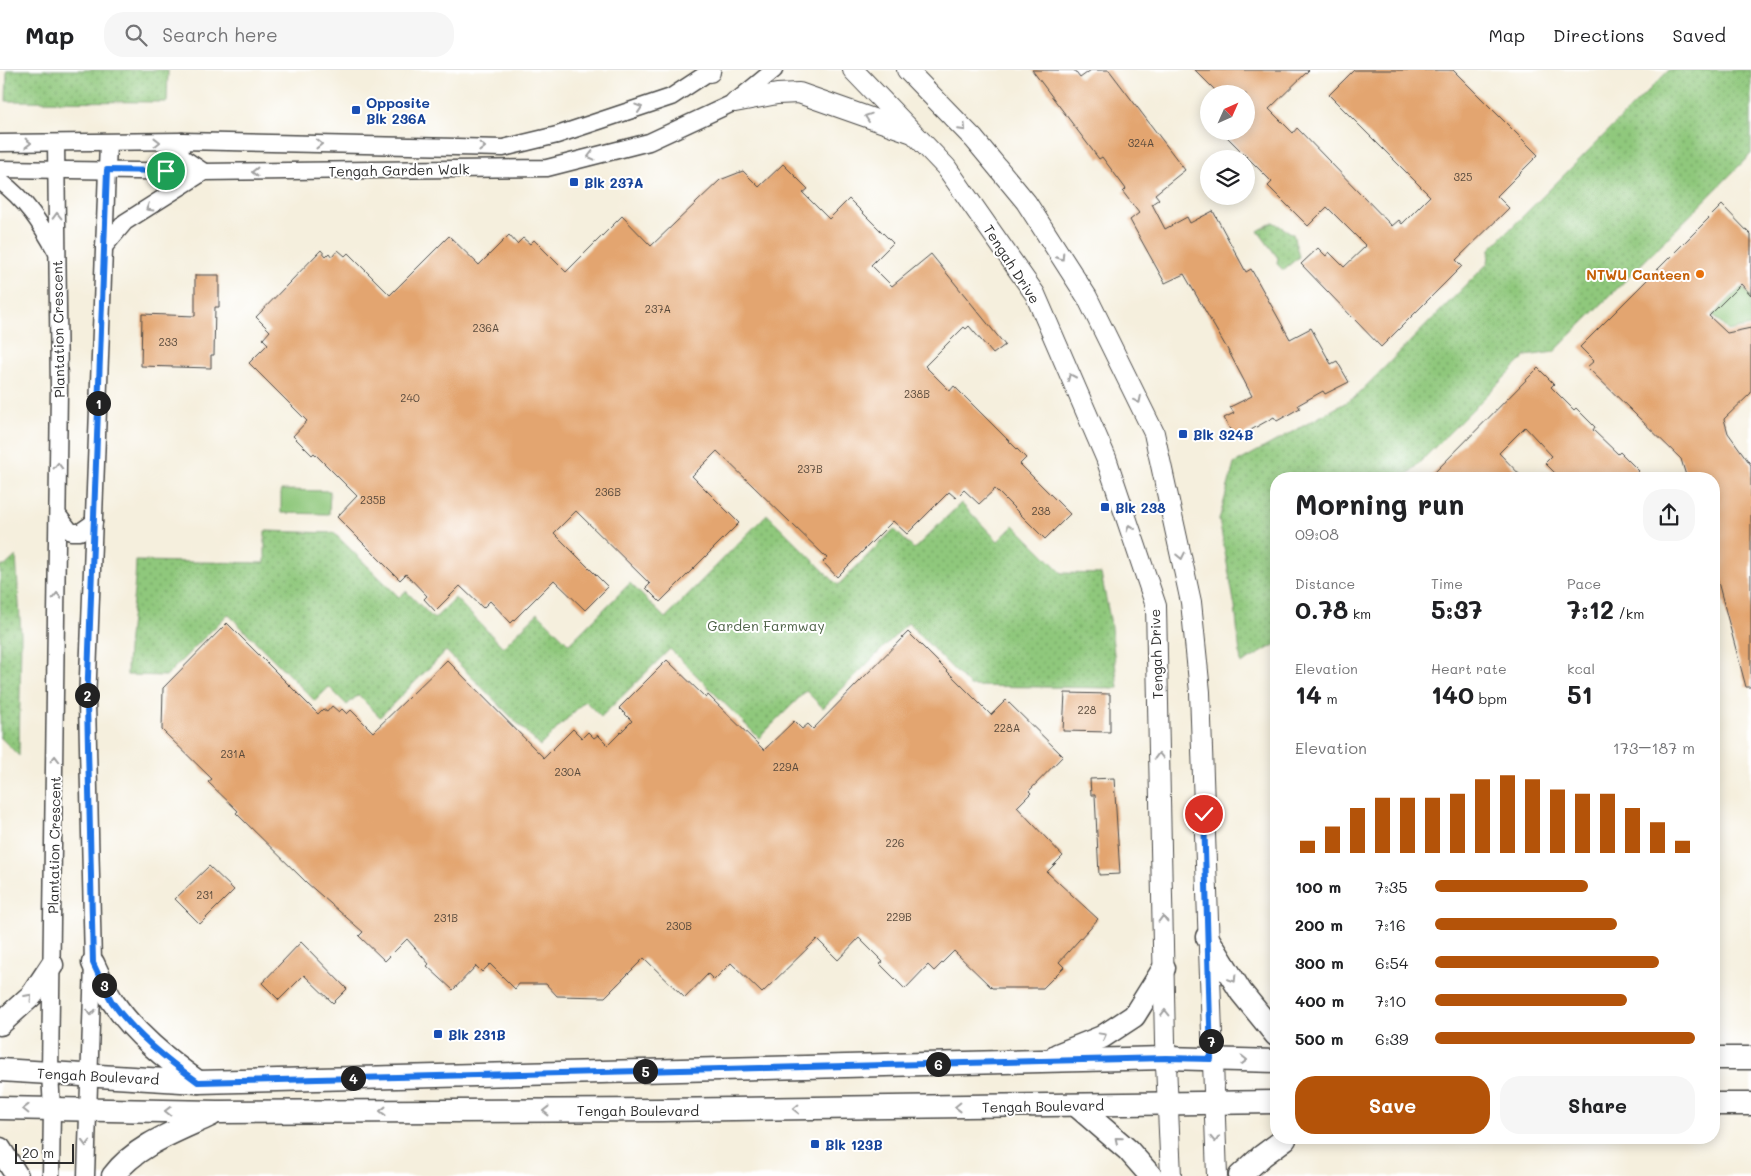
<!DOCTYPE html>
<html lang="en">
<head>
<meta charset="utf-8">
<style>
	:root { --surface:#fff; --page:#f6f6f6; --text:#202124; --muted:#757577; --line:#e0e0e0; --accent:#b45309 }
	body { margin:0; font-family:Mali,sans-serif; background:var(--page); color:var(--text); height:100vh; display:flex; flex-direction:column; font-size:19px; white-space:nowrap }
	* { box-sizing:border-box; margin:0 }
	p { font-size:16px; color:var(--muted) }
	.icon { flex:none; width:28px; height:28px; fill:none; stroke:currentColor; stroke-width:2; stroke-linecap:round; stroke-linejoin:round }
	.map { position:relative; flex:1; overflow:hidden }
	.drawer { position:absolute; left:1270px; top:402px; width:450px; height:672px; display:flex; flex-direction:column; background:var(--surface); border-radius:20px; box-shadow:0 2px 12px #0003 }
	.drawer>* { flex:none }
	.needle { width:32px; rotate:45deg }
	.buttons { position:absolute; left:1200px; top:15px; display:grid; gap:10px }
	.buttons a { display:grid; place-items:center; width:55px; height:55px; border-radius:50%; background:var(--surface); box-shadow:0 2px 12px #0003; font-size:25px }
	.scale { position:absolute; left:15px; bottom:12px; width:59px; box-sizing:border-box; padding-left:5px; border:2px solid #2b2b2b; border-top:0; font-size:14px; line-height:18px; white-space:nowrap; color:#2b2b2b; -webkit-text-stroke:4px #fff; paint-order:stroke }
	.pin { position:absolute; display:grid; place-items:center; width:42px; height:42px; color:#fff; margin:-21px; border:2px solid #fff; border-radius:50%; box-shadow:0 1px 5px #0007 }
	.km { position:absolute; width:25px; height:25px; margin:-12px; border-radius:50%; background:#222; color:#fff; font-size:14px; line-height:25px; text-align:center }
	.round { display:grid; place-items:center; flex:none; width:52px; height:52px; border-radius:20px; background:var(--page) }
	.headline { display:flex; align-items:center; justify-content:space-between; height:85px; padding:0 25px }
	h1 { font-size:28px; font-weight:800; line-height:38px }
	.figures { display:grid; grid-template-columns:repeat(3,1fr); gap:8px; height:85px; padding:5px 25px }
	.figures div { display:grid; align-content:center }
	.figures b { font-size:25px; font-weight:800 }
	.figures small { font-size:14px; font-weight:400 }
	.figures p { font-size:14px }
	.chart { height:140px; padding:10px 25px }
	.chart p { display:flex; justify-content:space-between }
	.chart svg { width:100%; height:90px; margin-top:5px; stroke:var(--accent); stroke-width:6 }
	.button { display:flex; gap:10px; margin-top:auto; padding:10px 25px }
	.button a { flex:1; height:58px; border-radius:20px; background:var(--accent); color:#fff; font-size:20px; font-weight:800; line-height:58px; text-align:center }
	.button a+a { background:var(--page); color:var(--text) }
	ul { padding:0 25px; list-style:none; font-size:16px }
	li { display:grid; grid-template-columns:80px 60px 1fr; align-items:center; height:38px }
	li i { height:12px; border-radius:6px; background:var(--accent) }
	header { display:flex; align-items:center; gap:30px; box-sizing:border-box; height:70px; padding:0 25px; background:var(--surface); border-bottom:1px solid var(--line) }
	header strong { font-size:24px }
	nav { display:flex; gap:28px; margin-inline-start:auto; font-size:18px }
	.search { width:350px; height:45px; background:var(--page); display:flex; align-items:center; gap:12px; box-sizing:border-box; padding:0 18px; border-radius:20px; color:var(--muted); font-size:19px }
	.map>svg:first-child { display:block }
	.grass { fill:#8fc87c; stroke:#5d7a54 }
	.park { fill:url(#park-dots); stroke:#5d7a54 }
	.building { fill:#e3a570 }
	.lines { fill:none; stroke-linecap:round; stroke-linejoin:round }
	.minor-casing { stroke:#494846; stroke-width:19 }
	.tertiary-casing { stroke:#494846; stroke-width:22 }
	.secondary-casing { stroke:#494846; stroke-width:25 }
	.minor { stroke:#fff; stroke-width:16 }
	.tertiary { stroke:#fff; stroke-width:20 }
	.secondary { stroke:#fff; stroke-width:22 }
	.oneway { stroke:#a0a0a0 }
	.route-casing { stroke:#fff; stroke-width:10 }
	.route { stroke:#1a73e8; stroke-width:6 }
	.transit-dot { fill:#1a4fb4; stroke:#fff; stroke-width:2 }
	.food-dot { fill:#e8710a; stroke:#fff; stroke-width:2 }
	.labels { text-anchor:middle; dominant-baseline:central; stroke-width:4; stroke-linejoin:round; paint-order:stroke }
	.number-label { font-size:11px; fill:#594a3c }
	.transit-label { font-size:14px; font-weight:bold; fill:#164399; stroke:#fff; text-anchor:start }
	.street-label { font-size:14px; fill:#2b2b2b; stroke:#fff }
	.food-label { font-size:14px; font-weight:bold; fill:#c56008; stroke:#fff; text-anchor:end }
	.park-label { font-size:14px; fill:#4e6247; stroke:#fff }
</style>
</head>
<body>
<header>
<strong>Map</strong>
<div class="search"><svg class="icon" aria-label="search" viewBox="0 0 24 24"><circle cx="10" cy="10" r="6"/><path d="M15 15l6 6"/></svg>Search here</div>
<nav><a>Map</a><a>Directions</a><a>Saved</a></nav>
</header>
<div class="map">
<svg width="1751" height="1106" viewBox="0 0 1751 1106">
	<defs>
		<pattern id="park-dots" width="8" height="8" patternUnits="userSpaceOnUse" patternTransform="scale(1.25)"><rect width="8" height="8" fill="#8fc87c"/><path d="M2 2h.1M6 6h.1" fill="none" stroke="#75a366" stroke-width="1.8" stroke-linecap="round"/></pattern>
	</defs>
	<rect width="100%" height="100%" fill="#fff"/>
	<filter id="ink" filterUnits="userSpaceOnUse"><feTurbulence type="fractalNoise" baseFrequency=".02" numOctaves="2"/><feDisplacementMap in="SourceGraphic" scale="10" xChannelSelector="R" yChannelSelector="G"/><feConvolveMatrix kernelMatrix="1 2 1 2 8 2 1 2 1" color-interpolation-filters="sRGB"/></filter>
	<filter id="wash" filterUnits="userSpaceOnUse"><feTurbulence type="fractalNoise" baseFrequency=".0096" numOctaves="4" result="noise"/><feDisplacementMap in="SourceGraphic" scale="20" xChannelSelector="R" yChannelSelector="G"/><feGaussianBlur stdDeviation="1.12" result="paint"/><feColorMatrix in="noise" values="0 0 0 0 0 0 0 0 0 0 0 0 0 0 0 0 0 1.4 0 .05"/><feComposite in="paint" operator="in"/></filter>
	<g filter="url(#wash)">
		<rect width="100%" height="100%" fill="#f5efdd"/>
		<g class="grass">
			<path d="M1742 217 1751 227V256L1728 261 1713 245Z"/>
			<path d="M281 420 330 421 329 444 281 443Z"/>
		</g>
		<g class="park">
			<path d="M7 0H168L167 32 6 31Z"/>
			<path d="M1669 0H1751V84L1554 282 1526 286 1403 409H1276V574L1241 594 1235 537 1219 450 1234 394 1354 328 1488 193 1490 179Z"/>
			<path d="M1273 152 1293 164 1299 187 1283 200 1277 194 1278 188 1258 161Z"/>
			<path d="M961 433 998 471 1014 455 1062 503 1101 504 1110 549 1118 618 970 616 908 553 823 638 806 621 759 668 670 579 601 647 585 631 540 676 446 581 380 647 358 625 347 635 329 617 315 631 228 544 166 606 127 605C127 566 135 529 136 491L265 493V461L334 463 399 527 406 521 434 549 455 528 503 577 538 543 569 574 630 513 665 548 767 444 838 515 894 459 914 479Z"/>
			<path d="M16 486 21 565 19 686 0 667V496H5Z"/>
		</g>
		<g id="blocks">
			<g class="building">
				<path d="M1032 0H1074L1080 8 1091 0H1109L1185 100 1155 124 1159 129 1152 134 1165 159 1187 147 1190 153 1213 141 1246 202 1251 199 1290 269 1311 258 1331 294 1337 291 1349 312 1325 324 1323 321 1298 335 1300 338 1277 351 1274 347 1235 369 1224 348 1234 343 1230 337 1252 326 1229 282 1184 204 1165 213 1130 150 1139 143 1123 122 1126 119 1102 87 1099 89Z"/>
				<path d="M1195 0H1309L1269 39 1293 63 1297 58 1392 156 1399 150 1402 154 1430 126 1329 25 1354 0H1453L1538 85 1497 126 1509 138 1456 190 1462 196 1381 277 1301 194 1318 178 1326 186 1329 182 1344 197 1366 176 1327 137 1308 156 1268 116 1272 112 1221 61H1246V24H1219Z"/>
				<path d="M783 94 808 119 803 123 829 149 849 129 893 173 871 195 892 216 931 184 1005 275 993 284 969 256 966 259 964 257 925 296 950 321 954 316 1026 388 1020 394 1070 444 1045 469 995 419 979 434 964 420 956 428 949 422 907 464 893 451 837 507 823 492 827 488 717 381 692 406 739 453 660 532 646 518 650 514 576 441 554 463 608 517 585 540 554 510 511 553 490 531 483 538 460 516 435 541 424 529 427 526 406 504 400 510 337 447 357 426 314 383 312 385 293 366 307 351 249 293 268 274 263 269 270 261 256 247 321 180 326 186 329 183 332 187 338 180 345 186 348 183 390 225 449 166 479 195 509 165 517 174 523 168 530 174 534 170 566 202 622 146 651 176 720 110 743 101 759 117Z"/>
				<path d="M1722 135 1751 165V225L1741 214 1709 246 1727 263 1751 258V323L1724 349 1728 363 1751 395V617H1746L1714 497V409H1687L1681 389 1587 297 1594 291 1580 277Z"/>
				<path d="M195 205H219V237H215L214 285H211V298L141 296 142 244 195 246Z"/>
				<path d="M1538 298 1554 314 1551 317 1574 340 1576 338 1595 357 1593 360 1618 384 1620 382 1639 401 1631 409H1561L1545 393 1552 386 1525 357 1499 383 1524 409H1428Z"/>
				<path d="M227 553 318 644 323 639 327 642 332 636 339 642 342 639 347 644 351 640 373 662 447 590 544 688 573 659 582 668 588 662 594 668 598 665 608 675 632 651 619 638 667 590 706 628 708 625 764 680 794 651 802 659 808 654 813 659 908 562 991 645 1006 630 1063 686 1029 721 1031 723 1017 737 1063 786 1047 802 1098 849 1059 892 1064 897 1043 918H992L954 881 934 901 928 895 905 919 880 894 883 892 859 868 838 890 817 869 762 923 731 893 714 910 708 904 685 928 644 888 605 927 557 926 546 914H519L515 919 490 894 482 902 476 896 453 920 427 896 429 894 407 869 385 891 359 866 363 862 307 813 236 743 238 741 208 712 212 709 162 660 163 618Z"/>
				<path d="M1065 623 1110 624V662L1063 661Z"/>
				<path d="M1114 708 1120 804 1099 805 1095 725H1091L1090 709Z"/>
				<path d="M209 796 234 820 200 854 175 829Z"/>
				<path d="M301 872 347 919 333 933 304 905 279 930 262 913Z"/>
			</g>
		</g>
	</g>
	<g filter="url(#ink)">
		<use href="#blocks" fill-opacity="0" stroke="#494846" stroke-width="1"/>
		<g class="lines">
			<defs>
				<g id="minor">
					<path d="M182 71 180 86 204 102"/>
					<path d="M0 73 182 71 503 78 557 65 671 27 712 0"/>
					<path d="M0 99 204 102 547 98 649 72 735 32 774 0"/>
					<path d="M0 111C26 130 41 154 56 181"/>
					<path d="M104 177 125 152 204 102"/>
					<path d="M58 445 71 462H80L94 452"/>
					<path d="M51 1106 52 1039 50 1003 59 319 56 73"/>
					<path d="M86 1106 93 893 87 633 108 73"/>
				</g>
				<g id="tertiary">
					<path d="M853 0 946 97 1035 224 1106 388 1156 536 1165 972 1171 1106"/>
					<path d="M907 0 974 69 1026 132 1087 227 1154 363 1191 532 1200 622 1217 1106"/>
					<path d="M710 2V0"/>
					<path d="M735 32 777 24 799 23 910 62"/>
				</g>
				<g id="secondary">
					<path d="M1207 867 1241 922 1276 965"/>
					<path d="M93 893C99 906 105 920 113 932 135 964 166 989 198 1012"/>
					<path d="M0 954 32 925 52 895"/>
					<path d="M1057 985 1102 967 1134 946 1164 898"/>
					<path d="M1714 988H1751"/>
					<path d="M0 1000 198 1012 1166 988 1276 991"/>
					<path d="M1714 1034H1751"/>
					<path d="M1077 1036 1128 1080 1151 1106"/>
					<path d="M0 1038 217 1042 661 1040 1276 1032"/>
					<path d="M0 1079 17 1106"/>
					<path d="M113 1106C136 1075 177 1061 211 1045"/>
					<path d="M1240 1106 1262 1086 1285 1069"/>
				</g>
			</defs>
			<use href="#minor" class="minor-casing"/>
			<use href="#tertiary" class="tertiary-casing"/>
			<use href="#secondary" class="secondary-casing"/>
			<use href="#minor" class="minor"/>
			<use href="#tertiary" class="tertiary"/>
			<use href="#secondary" class="secondary"/>
		</g>
		<defs><path id="oneway-chevron" d="M-2-3.5L2.5 0L-2 3.5" fill="none" stroke-width="1.6" stroke-linecap="round" stroke-linejoin="round" transform="scale(1.25)"/></defs>
		<g class="oneway">
			<use href="#oneway-chevron" transform="translate(639 38) rotate(-18)"/>
			<use href="#oneway-chevron" transform="translate(868 47) rotate(-161)"/>
			<use href="#oneway-chevron" transform="translate(963 58) rotate(46)"/>
			<use href="#oneway-chevron" transform="translate(157 72) rotate(-1)"/>
			<use href="#oneway-chevron" transform="translate(28 73)"/>
			<use href="#oneway-chevron" transform="translate(319 74) rotate(1)"/>
			<use href="#oneway-chevron" transform="translate(482 77) rotate(1)"/>
			<use href="#oneway-chevron" transform="translate(591 86) rotate(166)"/>
			<use href="#oneway-chevron" transform="translate(255 102) rotate(180)"/>
			<use href="#oneway-chevron" transform="translate(149 138) rotate(149)"/>
			<use href="#oneway-chevron" transform="translate(57 146) rotate(-91)"/>
			<use href="#oneway-chevron" transform="translate(1061 187) rotate(57)"/>
			<use href="#oneway-chevron" transform="translate(1071 307) rotate(-114)"/>
			<use href="#oneway-chevron" transform="translate(1138 330) rotate(64)"/>
			<use href="#oneway-chevron" transform="translate(58 396) rotate(-89)"/>
			<use href="#oneway-chevron" transform="translate(1130 458) rotate(-109)"/>
			<use href="#oneway-chevron" transform="translate(1181 486) rotate(78)"/>
			<use href="#oneway-chevron" transform="translate(57 526) rotate(-89)"/>
			<use href="#oneway-chevron" transform="translate(1159 686) rotate(-91)"/>
			<use href="#oneway-chevron" transform="translate(55 689) rotate(-89)"/>
			<use href="#oneway-chevron" transform="translate(1163 849) rotate(-91)"/>
			<use href="#oneway-chevron" transform="translate(1233 909) rotate(58)"/>
			<use href="#oneway-chevron" transform="translate(29 927) rotate(-48)"/>
			<use href="#oneway-chevron" transform="translate(91 942) rotate(93)"/>
			<use href="#oneway-chevron" transform="translate(1165 943) rotate(-91)"/>
			<use href="#oneway-chevron" transform="translate(1103 966) rotate(-29)"/>
			<use href="#oneway-chevron" transform="translate(1244 990) rotate(1)"/>
			<use href="#oneway-chevron" transform="translate(958 1037) rotate(179)"/>
			<use href="#oneway-chevron" transform="translate(26 1039) rotate(-179)"/>
			<use href="#oneway-chevron" transform="translate(796 1039) rotate(179)"/>
			<use href="#oneway-chevron" transform="translate(168 1041) rotate(-179)"/>
			<use href="#oneway-chevron" transform="translate(383 1041) rotate(180)"/>
			<use href="#oneway-chevron" transform="translate(546 1041) rotate(180)"/>
			<use href="#oneway-chevron" transform="translate(1215 1069) rotate(87)"/>
			<use href="#oneway-chevron" transform="translate(1118 1070) rotate(-140)"/>
			<use href="#oneway-chevron" transform="translate(86 1073) rotate(91)"/>
		</g>
	</g>
	<g class="lines" filter="url(#ink)">
		<defs>
			<path id="route" d="M166 101 107 100 87 633 93 893C99 906 105 920 112 932 135 964 166 989 198 1012L1166 988 1211 989 1204 744"/>
		</defs>
		<use href="#route" class="route-casing"/>
		<use href="#route" class="route"/>
	</g>
	<g class="transit-dot">
		<rect x="351" y="35" width="10" height="10" rx="2.5"/>
		<rect x="569" y="107" width="10" height="10" rx="2.5"/>
		<rect x="1178" y="359" width="10" height="10" rx="2.5"/>
		<rect x="1100" y="432" width="10" height="10" rx="2.5"/>
		<rect x="433" y="959" width="10" height="10" rx="2.5"/>
		<rect x="810" y="1069" width="10" height="10" rx="2.5"/>
	</g>
	<circle class="food-dot" cx="1700" cy="204" r="5"/>
	<g class="labels">
		<g class="number-label">
			<text x="1141" y="72">324A</text>
			<text x="1463" y="106">325</text>
			<text x="658" y="238">237A</text>
			<text x="486" y="257">236A</text>
			<text x="168" y="271">233</text>
			<text x="917" y="323">238B</text>
			<text x="410" y="327">240</text>
			<text x="810" y="398">237B</text>
			<text x="608" y="421">236B</text>
			<text x="373" y="429">235B</text>
			<text x="1041" y="440">238</text>
			<text x="1087" y="639">228</text>
			<text x="1007" y="657">228A</text>
			<text x="233" y="683">231A</text>
			<text x="786" y="696">229A</text>
			<text x="568" y="701">230A</text>
			<text x="895" y="772">226</text>
			<text x="205" y="824">231</text>
			<text x="899" y="846">229B</text>
			<text x="446" y="847">231B</text>
			<text x="679" y="855">230B</text>
		</g>
		<g class="transit-label">
			<text x="366" y="32">Opposite<tspan x="366" dy="16">Blk 236A</tspan></text>
			<text x="584" y="112">Blk 237A</text>
			<text x="1193" y="364">Blk 324B</text>
			<text x="1115" y="437">Blk 238</text>
			<text x="448" y="964">Blk 231B</text>
			<text x="825" y="1074">Blk 123B</text>
		</g>
		<g class="street-label">
			<text transform="translate(399 100) rotate(-1)">Tengah Garden Walk</text>
			<text transform="translate(1012 194) rotate(57)">Tengah Drive</text>
			<text transform="translate(58 259) rotate(-91)">Plantation Crescent</text>
			<text transform="translate(1156 584) rotate(-92)">Tengah Drive</text>
			<text transform="translate(54 775) rotate(-89)">Plantation Crescent</text>
			<text transform="translate(98 1006) rotate(3)">Tengah Boulevard</text>
			<text transform="translate(1043 1036) rotate(-1)">Tengah Boulevard</text>
			<text x="638" y="1040">Tengah Boulevard</text>
		</g>
		<g class="food-label">
			<text x="1690" y="204">NTWU Canteen</text>
		</g>
		<g class="park-label">
			<text x="766" y="555">Garden Farmway</text>
		</g>
	</g>
</svg>
<div class="buttons">
<a><svg class="needle" viewBox="-14 -14 28 28"><path d="M0-13l5 13h-10z" fill="#e53935"/><path d="M0 13l5-13h-10z" fill="#757577"/></svg></a>
<a><svg class="icon" aria-label="layers" viewBox="0 0 24 24"><path d="M12 4l9 5-9 5-9-5zM3 14l9 5 9-5"/></svg></a>
</div>
<div class="scale">20 m</div>
<div class="pin" style="left:166px;top:101px;background:#1e9e55"><svg class="icon" aria-label="arrive" viewBox="0 0 24 24"><path d="M6 21V4h12l-3 4 3 4H6"/></svg></div>
<div class="pin" style="left:1204px;top:744px;background:#d93025"><svg class="icon" aria-label="check" viewBox="0 0 24 24"><path d="M5 12l5 5 9-10"/></svg></div>
<b class="km" style="left:98px;top:333px">1</b>
<b class="km" style="left:87px;top:625px">2</b>
<b class="km" style="left:104px;top:915px">3</b>
<b class="km" style="left:353px;top:1008px">4</b>
<b class="km" style="left:645px;top:1001px">5</b>
<b class="km" style="left:938px;top:994px">6</b>
<b class="km" style="left:1211px;top:971px">7</b>
<section class="drawer">
<div class="headline"><div><h1>Morning run</h1><p>09:08</p></div><a class="round"><svg class="icon" aria-label="share" viewBox="0 0 24 24"><path d="M12 15V3M7 8l5-5 5 5M5 13v7h14v-7"/></svg></a></div>
<div class="figures">
<div><p>Distance</p><b>0.78<small> km</small></b></div>
<div><p>Time</p><b>5:37</b></div>
<div><p>Pace</p><b>7:12<small> /km</small></b></div>
</div>
<div class="figures">
<div><p>Elevation</p><b>14<small> m</small></b></div>
<div><p>Heart rate</p><b>140<small> bpm</small></b></div>
<div><p>kcal</p><b>51</b></div>
</div>
<div class="chart"><p><span>Elevation</span>173–187 m</p>
<svg viewBox="0 0 160 44" preserveAspectRatio="none"><path d="M5 44V38M15 44V31M25 44V22M35 44V17M45 44V17M55 44V17M65 44V15M75 44V8M85 44V6M95 44V8M105 44V13M115 44V15M125 44V15M135 44V22M145 44V29M155 44V38"/></svg>
</div>
<ul>
<li><b>100 m</b>7:35<i style="width:59%"></i></li>
<li><b>200 m</b>7:16<i style="width:70%"></i></li>
<li><b>300 m</b>6:54<i style="width:86%"></i></li>
<li><b>400 m</b>7:10<i style="width:74%"></i></li>
<li><b>500 m</b>6:39<i style="width:100%"></i></li>
</ul>
<div class="button"><a>Save</a><a>Share</a></div>
</section>
</div>
</body>
</html>
